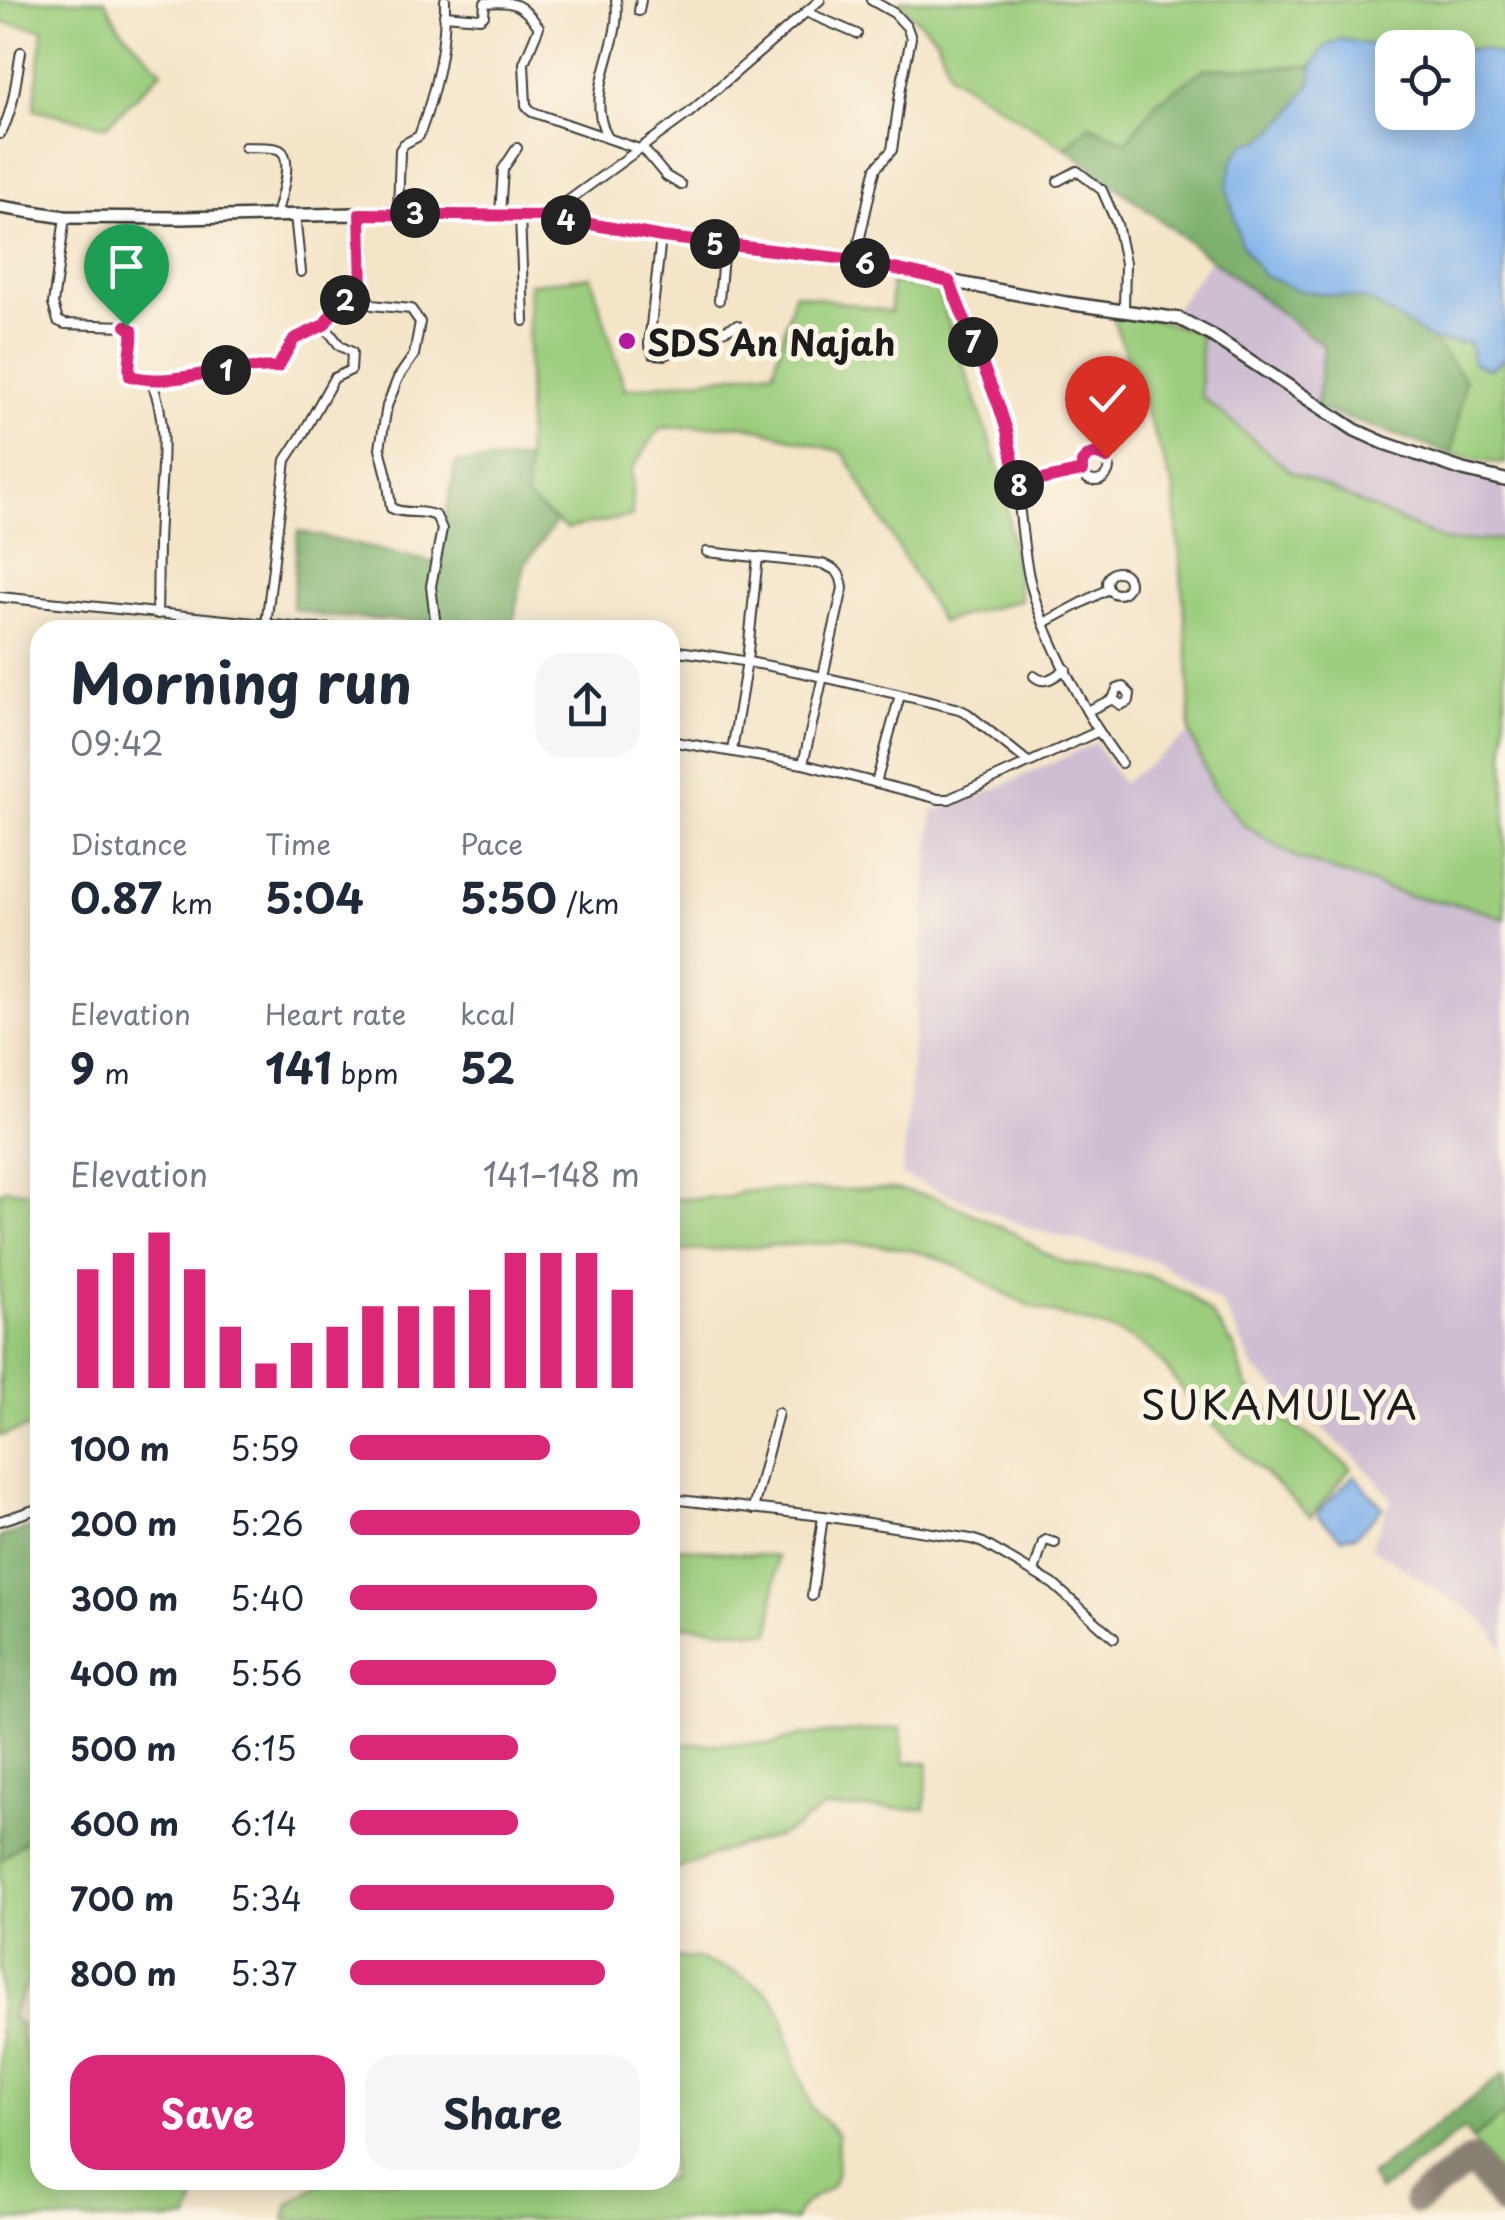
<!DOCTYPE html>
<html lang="en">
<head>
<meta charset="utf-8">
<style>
	:root { --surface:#fff; --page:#f6f6f7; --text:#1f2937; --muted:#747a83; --accent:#db2777 }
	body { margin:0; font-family:"Playpen Sans",sans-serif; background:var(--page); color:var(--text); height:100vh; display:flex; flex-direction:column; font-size:38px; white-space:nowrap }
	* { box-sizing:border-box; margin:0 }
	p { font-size:32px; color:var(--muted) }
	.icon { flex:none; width:55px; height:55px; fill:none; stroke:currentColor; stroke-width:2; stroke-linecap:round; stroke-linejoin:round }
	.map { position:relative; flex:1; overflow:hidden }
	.panel { position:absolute; left:30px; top:620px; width:650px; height:1570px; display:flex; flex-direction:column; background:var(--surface); border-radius:30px; box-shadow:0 5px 25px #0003 }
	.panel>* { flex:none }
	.controls { position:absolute; left:1375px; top:30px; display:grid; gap:20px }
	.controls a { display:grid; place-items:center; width:100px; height:100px; border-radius:20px; background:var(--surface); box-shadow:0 5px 25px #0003; font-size:50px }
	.pin { position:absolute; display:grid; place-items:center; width:85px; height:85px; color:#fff; margin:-102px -42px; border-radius:50% 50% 50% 0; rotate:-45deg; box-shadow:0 0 10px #0007 }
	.pin .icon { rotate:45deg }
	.km { position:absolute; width:50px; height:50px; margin:-25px; border-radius:50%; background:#222; color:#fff; font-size:28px; line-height:50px; text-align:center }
	.round { display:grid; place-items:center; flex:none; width:105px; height:105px; border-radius:30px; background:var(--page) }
	.headline { display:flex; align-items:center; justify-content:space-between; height:170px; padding:0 40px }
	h1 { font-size:55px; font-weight:700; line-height:75px }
	.figures { display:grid; grid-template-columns:repeat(3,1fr); gap:15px; height:170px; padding:10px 40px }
	.figures div { display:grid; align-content:center }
	.figures b { font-size:42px; font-weight:700 }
	.figures small { font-size:28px; font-weight:400 }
	.figures p { font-size:28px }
	.chart { height:280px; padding:20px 40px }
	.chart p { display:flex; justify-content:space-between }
	.chart svg { width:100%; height:180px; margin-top:10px; stroke:var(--accent); stroke-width:6 }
	.button { display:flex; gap:20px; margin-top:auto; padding:20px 40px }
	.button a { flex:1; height:115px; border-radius:30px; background:var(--accent); color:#fff; font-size:40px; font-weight:700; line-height:115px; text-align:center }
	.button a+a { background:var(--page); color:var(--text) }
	ul { padding:0 40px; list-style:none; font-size:32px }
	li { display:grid; grid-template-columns:160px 120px 1fr; align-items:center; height:75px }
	li i { height:25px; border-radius:12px; background:var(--accent) }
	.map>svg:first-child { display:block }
	.industrial { fill:#cdbed2 }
	.green { fill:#9bcd7d; stroke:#5c744c; stroke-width:2.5 }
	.forest { fill:#7cb06c; stroke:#4c6644; stroke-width:2.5 }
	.water { fill:#80b2ec; stroke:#4e6784; stroke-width:2.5 }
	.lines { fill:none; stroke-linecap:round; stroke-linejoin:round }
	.taxiway { stroke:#888072; stroke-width:28 }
	.street-casing { stroke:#3c3a36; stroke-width:12 }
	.secondary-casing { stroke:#3c3a36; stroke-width:16 }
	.street { stroke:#fff; stroke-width:8 }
	.secondary { stroke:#fff; stroke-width:11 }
	.route-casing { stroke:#fff; stroke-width:20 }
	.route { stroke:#db2777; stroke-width:12 }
	.poi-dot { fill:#b5179e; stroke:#fcf5e5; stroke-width:4 }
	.labels { text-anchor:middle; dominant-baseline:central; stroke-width:10; stroke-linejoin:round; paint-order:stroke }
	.poi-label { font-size:35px; font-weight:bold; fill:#1c1c1c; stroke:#fcf5e5; text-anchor:start }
	.quarter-label { font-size:40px; letter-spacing:2.5px; fill:#1c1c1c; stroke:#fcf5e5 }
</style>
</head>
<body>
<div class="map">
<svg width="1505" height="2220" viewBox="0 0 1505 2220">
	<rect width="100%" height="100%" fill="#fcf5e5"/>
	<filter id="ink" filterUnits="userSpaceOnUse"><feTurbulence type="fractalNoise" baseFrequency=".01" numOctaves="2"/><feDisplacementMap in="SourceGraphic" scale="20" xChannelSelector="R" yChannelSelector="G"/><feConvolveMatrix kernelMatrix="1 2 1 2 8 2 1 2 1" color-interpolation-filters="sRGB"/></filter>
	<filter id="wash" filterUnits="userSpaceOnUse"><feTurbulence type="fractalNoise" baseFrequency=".0048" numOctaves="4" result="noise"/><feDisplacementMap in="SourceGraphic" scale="40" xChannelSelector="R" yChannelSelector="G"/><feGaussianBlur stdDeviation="2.25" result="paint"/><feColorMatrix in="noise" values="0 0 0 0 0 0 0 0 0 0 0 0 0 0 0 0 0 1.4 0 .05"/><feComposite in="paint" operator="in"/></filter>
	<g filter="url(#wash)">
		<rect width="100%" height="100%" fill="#f4e5c9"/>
		<g class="industrial">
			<path d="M1211 259 1324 347 1317 409 1450 470 1505 483V539L1447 542 1290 471 1201 396 1200 333 1174 310Z"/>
			<path d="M1190 733 1212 785 1244 824 1297 858 1408 896 1472 907 1505 919V1649L1482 1619 1371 1547 1392 1498 1358 1460 1255 1370 1224 1306 1159 1262 1032 1229 902 1175 933 810 962 804 1095 743 1122 784Z"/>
		</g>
		<g class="green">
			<path d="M0 0H105L118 25 162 71 106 126 34 109 43 29 0 22Z"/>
			<path d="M900 0H1505V57L1483 49H1392L1341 39 1324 48 1313 66 1204 69 1157 102 1126 142 1089 125 1066 148 950 75 937 38 901 5Z"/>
			<path d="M591 276 625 389 774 370 794 293 891 312V283L938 291 1003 479 1020 600 941 622 843 452 743 425 660 428 632 469V516L566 529 526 498 529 284Z"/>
			<path d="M1111 313 1153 319 1200 333 1201 396 1290 471 1447 542 1505 539V919L1472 907 1408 896 1297 858 1244 825 1212 786 1190 733 1188 656 1174 489Z"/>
			<path d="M1433 341 1469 343 1490 369 1505 358V464L1452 454 1465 379Z"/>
			<path d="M7 1189 40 1193V1424L0 1436V1191Z"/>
			<path d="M894 1189 938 1198 1014 1233 1044 1253 1066 1263 1147 1275 1187 1293 1211 1314 1235 1348 1246 1386 1267 1408 1319 1443 1351 1468 1311 1517C1274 1482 1235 1448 1200 1411 1182 1393 1170 1368 1151 1352 1116 1324 1072 1322 1031 1306 995 1292 967 1266 929 1255 844 1230 756 1252 670 1251V1199L729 1197 745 1191Z"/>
			<path d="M672 1547 777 1557 771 1633 670 1624Z"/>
			<path d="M901 1728 904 1762 928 1763 925 1809 823 1808 798 1826 779 1836 733 1848 670 1872V1744H773L802 1735Z"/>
			<path d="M40 1829V1957L11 2017 20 2023 27 2064 35 2081 40 2080V2180H159L197 2195 189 2220H0V1860Z"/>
			<path d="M670 1957 697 1959 734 1972 763 1989 773 1998 782 2015 797 2069 811 2107 838 2135C837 2149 839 2166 835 2179 829 2199 805 2191 795 2220H285L289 2204 328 2180H670Z"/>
			<path d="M1505 2114V2183L1472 2139Z"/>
		</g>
		<g class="forest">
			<path d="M1313 66 1312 83 1290 115 1263 140 1297 290 1369 300 1433 341 1465 379 1452 454 1316 408 1324 346 1066 148 1089 125 1126 142 1157 102 1204 69Z"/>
			<path d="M527 459 526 498 556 522 525 564 512 627 323 616 292 608 298 531 436 563 456 463Z"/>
			<path d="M40 1526V1829L0 1860V1537Z"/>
			<path d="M1505 2073V2114L1472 2139 1464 2129 1380 2191 1370 2176Z"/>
		</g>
		<g class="water">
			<path d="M1341 39 1392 49V112H1458V50L1483 49 1505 57V358L1490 369 1473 363 1469 343 1433 341 1369 300 1297 290 1262 274 1241 244 1227 189 1233 160 1244 144 1263 140 1290 115 1311 83 1314 64 1324 48Z"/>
			<path d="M1354 1475 1383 1508 1355 1536 1350 1535 1342 1538 1318 1516V1512Z"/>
		</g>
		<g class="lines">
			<path class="taxiway" d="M1417 2201 1471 2160 1505 2204"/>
		</g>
	</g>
	<g filter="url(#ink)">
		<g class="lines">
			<defs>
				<g id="street">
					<path d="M639 11 641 0"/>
					<path d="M806 12 857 34"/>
					<path d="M444 15 480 18 484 15 485 3C514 0 522 4 539 27L524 63 526 105 532 112 639 149"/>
					<path d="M0 134C14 112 16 78 21 52"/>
					<path d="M608 138C582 92 623 47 616 0"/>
					<path d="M245 147C254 148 272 146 280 150 295 159 279 202 276 216"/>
					<path d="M642 147 666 176 681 185"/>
					<path d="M1058 181 1077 171 1102 190 1117 224 1125 263 1124 310"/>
					<path d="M360 213 362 290 372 305 411 309 420 322 414 355 398 378 387 406 380 448 387 476 391 508C408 516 418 508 436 516L442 529 431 586 436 627"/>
					<path d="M398 213 400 150 404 144 419 136C435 93 446 46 445 0"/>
					<path d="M500 214 503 169 517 148"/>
					<path d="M295 215 301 272"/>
					<path d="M520 215 524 321"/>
					<path d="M547 216 689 113 820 0"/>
					<path d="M65 217 53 304 58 321 65 324 126 326 132 330 128 370 130 376 152 383C170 426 160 475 159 521 157 552 158 583 157 614"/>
					<path d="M661 237 649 344 653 354 665 355 737 325"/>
					<path d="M855 260 873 179 876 168 892 150 901 87 911 38 907 27 894 13 871 0"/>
					<path d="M949 281C968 331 994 381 1007 432 1020 480 1019 529 1029 577 1041 631 1087 719 1121 763"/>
					<path d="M719 300 724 245"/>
					<path d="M147 381C191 376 234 369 277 367L295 339 324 325 339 303 362 290"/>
					<circle cx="1095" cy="467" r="14"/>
					<path d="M1018 485 1082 471"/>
					<path d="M707 552 822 564C836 569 841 572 843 588L803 764"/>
					<circle cx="1118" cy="583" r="11"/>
					<path d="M0 597 314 629 404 626 464 630"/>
					<path d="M1044 623 1108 589"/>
					<path d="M266 625 286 460 301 437 334 378 351 370 352 352 340 346 324 325"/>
					<path d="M670 650C768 662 863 686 959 709L967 713 1028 762"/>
					<path d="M1034 676C1045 686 1055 676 1066 669"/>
					<path d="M670 686 675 651"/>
					<path d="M1123 687 1130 694 1129 701 1121 705 1113 699 1117 689Z"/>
					<path d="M1087 711 1113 699"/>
					<path d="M670 741 803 764 939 799H949L1099 731"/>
					<path d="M732 751 747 661 758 557"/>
					<path d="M876 783 900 695"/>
					<path d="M670 1499 823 1516 971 1539 983 1543 1053 1584 1114 1638"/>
					<path d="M753 1509 778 1413"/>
					<path d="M0 1521 40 1508"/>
					<path d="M1034 1572 1043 1542 1046 1540 1055 1543"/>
					<path d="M812 1596 823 1516"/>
				</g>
				<path id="secondary" d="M0 207 65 217 181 218 398 213 547 216 661 237 855 260 949 281 1066 303 1180 319 1211 335 1355 430 1384 443 1463 470 1505 480"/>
			</defs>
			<use href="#street" class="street-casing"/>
			<use href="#secondary" class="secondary-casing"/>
			<use href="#street" class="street"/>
			<use href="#secondary" class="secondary"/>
		</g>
	</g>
	<g class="lines" filter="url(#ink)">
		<defs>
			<path id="route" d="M126 326 132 330C134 345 127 361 130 376 163 385 195 374 228 370 244 368 261 368 278 367L294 339 324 325 339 303 362 290 360 214 546 216 662 237 855 260 949 281 999 406 1007 431 1018 485 1082 471V462C1090 452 1096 452 1107 458"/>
		</defs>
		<use href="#route" class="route-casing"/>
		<use href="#route" class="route"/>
	</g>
	<circle class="poi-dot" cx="627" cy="341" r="10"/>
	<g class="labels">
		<g class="poi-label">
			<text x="647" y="341">SDS An Najah</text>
		</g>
		<g class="quarter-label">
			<text x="1280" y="1403">SUKAMULYA</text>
		</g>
	</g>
</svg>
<div class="controls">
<a><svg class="icon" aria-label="locate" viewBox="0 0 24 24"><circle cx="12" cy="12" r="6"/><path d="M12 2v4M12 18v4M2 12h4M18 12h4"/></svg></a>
</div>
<div class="pin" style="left:126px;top:326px;background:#1e9e55"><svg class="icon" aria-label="arrive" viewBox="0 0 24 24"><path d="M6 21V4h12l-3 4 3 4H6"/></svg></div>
<div class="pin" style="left:1107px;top:458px;background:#d93025"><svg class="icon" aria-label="check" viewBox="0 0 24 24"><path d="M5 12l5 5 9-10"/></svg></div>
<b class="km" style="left:226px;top:370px">1</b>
<b class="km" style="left:345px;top:300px">2</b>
<b class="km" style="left:415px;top:213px">3</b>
<b class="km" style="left:566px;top:220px">4</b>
<b class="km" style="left:715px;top:244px">5</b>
<b class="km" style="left:865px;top:263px">6</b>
<b class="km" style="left:973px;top:342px">7</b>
<b class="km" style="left:1019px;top:485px">8</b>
<section class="panel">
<div class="headline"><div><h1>Morning run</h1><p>09:42</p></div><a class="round"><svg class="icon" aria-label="share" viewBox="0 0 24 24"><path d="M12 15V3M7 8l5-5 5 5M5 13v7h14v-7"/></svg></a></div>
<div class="figures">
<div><p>Distance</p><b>0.87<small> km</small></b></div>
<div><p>Time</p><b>5:04</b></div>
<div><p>Pace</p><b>5:50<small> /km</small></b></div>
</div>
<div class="figures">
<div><p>Elevation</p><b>9<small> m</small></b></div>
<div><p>Heart rate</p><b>141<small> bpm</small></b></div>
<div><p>kcal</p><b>52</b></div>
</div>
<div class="chart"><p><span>Elevation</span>141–148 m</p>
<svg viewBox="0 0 160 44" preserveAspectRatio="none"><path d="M5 44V15M15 44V11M25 44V6M35 44V15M45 44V29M55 44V38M65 44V33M75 44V29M85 44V24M95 44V24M105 44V24M115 44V20M125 44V11M135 44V11M145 44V11M155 44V20"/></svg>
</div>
<ul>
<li><b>100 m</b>5:59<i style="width:69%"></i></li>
<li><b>200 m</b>5:26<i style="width:100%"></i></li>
<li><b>300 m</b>5:40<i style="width:85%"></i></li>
<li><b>400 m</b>5:56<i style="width:71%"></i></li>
<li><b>500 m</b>6:15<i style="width:58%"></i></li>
<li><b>600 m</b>6:14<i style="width:58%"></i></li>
<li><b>700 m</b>5:34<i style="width:91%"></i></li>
<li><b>800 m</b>5:37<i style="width:88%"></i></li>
</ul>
<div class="button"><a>Save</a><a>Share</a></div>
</section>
</div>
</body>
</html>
